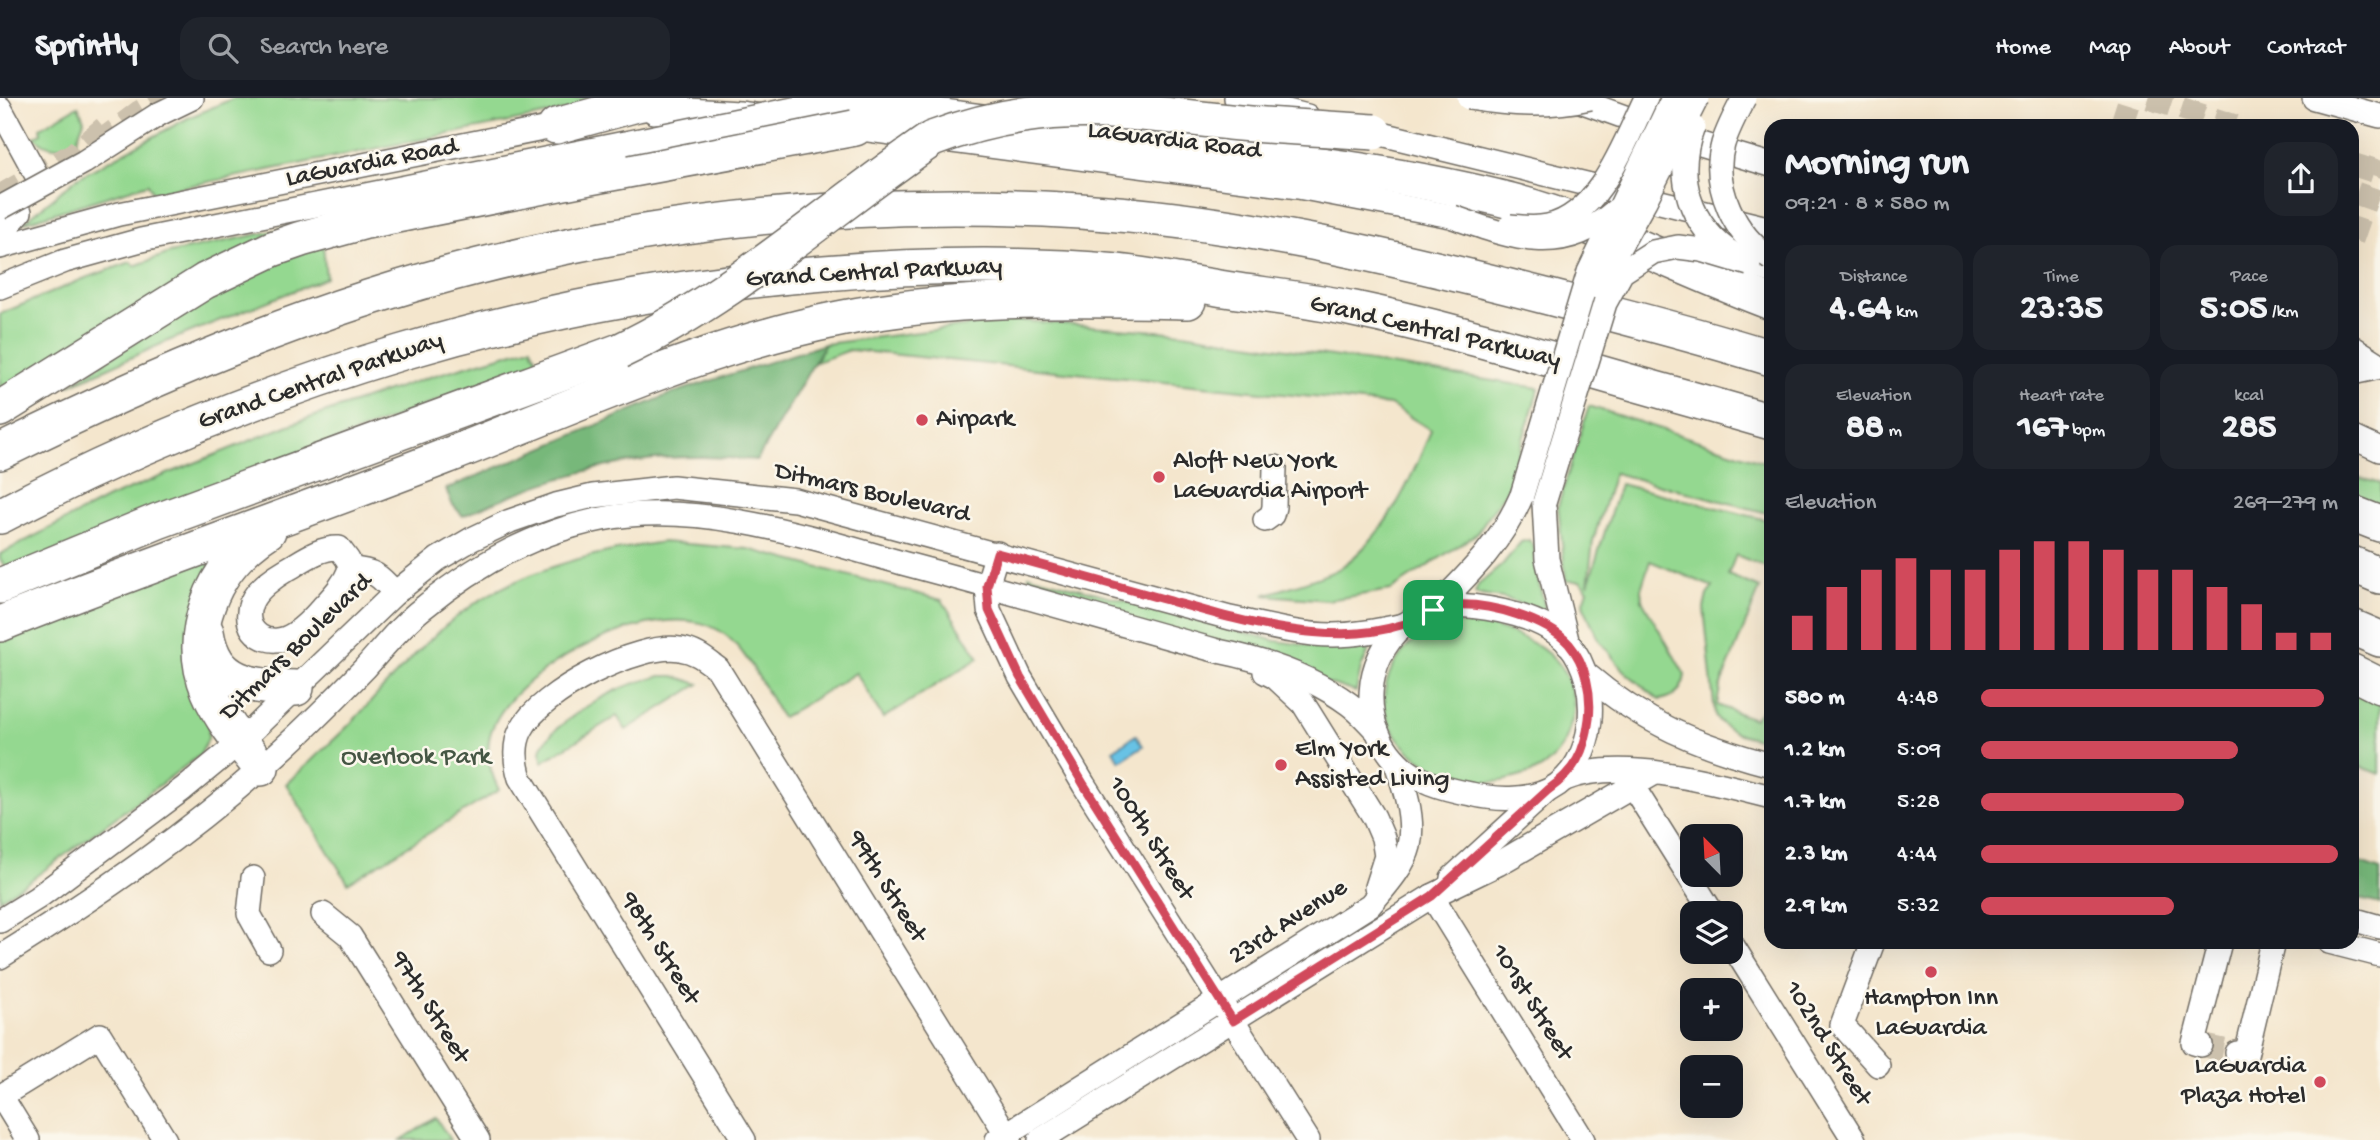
<!DOCTYPE html>
<html lang="en">
<head>
<meta charset="utf-8">
<style>
	:root { --surface:#171b24; --page:#20242c; --text:#f1f3f6; --muted:#9ea1a6; --line:#363941; --accent:#d1495b }
	body { margin:0; font-family:"Gochi Hand",sans-serif; background:var(--page); color:var(--text); height:100vh; display:flex; flex-direction:column; font-size:26px; white-space:nowrap }
	* { box-sizing:border-box; margin:0 }
	p { font-size:23px; color:var(--muted) }
	.icon { flex:none; width:38px; height:38px; fill:none; stroke:currentColor; stroke-width:2; stroke-linecap:round; stroke-linejoin:round }
	.map { position:relative; flex:1; overflow:hidden }
	.panel { position:absolute; left:1764px; top:21px; width:595px; height:830px; display:flex; flex-direction:column; background:var(--surface); border-radius:21px; box-shadow:0 7px 28px #0002 }
	.panel>* { flex:none }
	.needle { width:46px; rotate:336deg }
	.fabs { position:absolute; left:1680px; top:726px; display:grid; gap:14px }
	.fabs a { display:grid; place-items:center; width:63px; height:63px; border-radius:14px; background:var(--surface); box-shadow:0 7px 28px #0002; font-size:35px }
	.pin { position:absolute; display:grid; place-items:center; width:60px; height:60px; color:#fff; margin:-30px; border-radius:14px; box-shadow:0 4px 10px #0006 }
	.round { display:grid; place-items:center; flex:none; width:74px; height:74px; border-radius:21px; background:var(--page) }
	.headline { display:flex; align-items:center; justify-content:space-between; height:119px; padding:0 21px }
	h1 { font-size:38px; font-weight:700; line-height:52px }
	.stats { display:grid; grid-template-columns:repeat(3,1fr); gap:10px; height:119px; padding:7px 21px }
	.stats div { display:grid; align-content:center; border-radius:18px; background:var(--page); text-align:center }
	.stats b { font-size:35px; font-weight:700 }
	.stats small { font-size:19px; font-weight:400 }
	.stats p { font-size:19px }
	.chart { height:196px; padding:14px 21px }
	.chart p { display:flex; justify-content:space-between }
	.chart svg { width:100%; height:126px; margin-top:7px; stroke:var(--accent); stroke-width:6 }
	ul { padding:0 21px; list-style:none; font-size:23px }
	li { display:grid; grid-template-columns:112px 84px 1fr; align-items:center; height:52px }
	li i { height:18px; border-radius:9px; background:var(--accent) }
	header { display:flex; align-items:center; gap:42px; box-sizing:border-box; height:98px; padding:0 35px; background:var(--surface); border-bottom:2px solid var(--line) }
	header strong { font-size:33px }
	nav { display:flex; gap:38px; margin-inline-start:auto; font-size:24px }
	.search { width:490px; height:63px; background:var(--page); display:flex; align-items:center; gap:18px; box-sizing:border-box; padding:0 24px; border-radius:21px; color:var(--muted); font-size:26px }
	.map>svg:first-child { display:block }
	.green { fill:#94d890; stroke:#60825e; stroke-width:2 }
	.forest { fill:#77b87a; stroke:#517252; stroke-width:2 }
	.water { fill:#67c2e5; stroke:#497688; stroke-width:2 }
	.lines { fill:none; stroke-linecap:round; stroke-linejoin:round }
	.minor-tunnel { stroke:#ccc1ad; stroke-width:23; stroke-dasharray:23 11; stroke-linecap:butt }
	.minor-casing { stroke:#716c64; stroke-width:26 }
	.highway-casing { stroke:#716c64; stroke-width:38 }
	.minor { stroke:#fff; stroke-width:23 }
	.highway { stroke:#fff; stroke-width:35 }
	.minor-bridge-casing { stroke:#716c64; stroke-width:26; stroke-linecap:butt }
	.highway-bridge-casing { stroke:#716c64; stroke-width:38; stroke-linecap:butt }
	.minor-bridge { stroke:#fff; stroke-width:23 }
	.highway-bridge { stroke:#fff; stroke-width:35 }
	.route-casing { stroke:#fff; stroke-width:14 }
	.route { stroke:#d1495b; stroke-width:9 }
	.poi-dot { fill:#d1495b; stroke:#fbf7ec; stroke-width:2.5 }
	.labels { text-anchor:middle; dominant-baseline:central; stroke-width:5; stroke-linejoin:round; paint-order:stroke }
	.street-label { font-size:26px; fill:#2b2b2b; stroke:#fbf7ec }
	.poi-label { font-size:26px; fill:#2b2b2b; stroke:#fbf7ec; text-anchor:start }
	.park-label { font-size:26px; fill:#455644; stroke:#fbf7ec }
</style>
</head>
<body>
<header>
<strong>Sprintly</strong>
<div class="search"><svg class="icon" aria-label="search" viewBox="0 0 24 24"><circle cx="10" cy="10" r="6"/><path d="M15 15l6 6"/></svg>Search here</div>
<nav><a>Home</a><a>Map</a><a>About</a><a>Contact</a></nav>
</header>
<div class="map">
<svg width="2380" height="1042" viewBox="0 0 2380 1042">
	<rect width="100%" height="100%" fill="#fbf7ec"/>
	<filter id="ink" filterUnits="userSpaceOnUse"><feTurbulence type="fractalNoise" baseFrequency=".0143" numOctaves="2"/><feDisplacementMap in="SourceGraphic" scale="14" xChannelSelector="R" yChannelSelector="G"/><feConvolveMatrix kernelMatrix="1 2 1 2 8 2 1 2 1" color-interpolation-filters="sRGB"/></filter>
	<filter id="wash" filterUnits="userSpaceOnUse"><feTurbulence type="fractalNoise" baseFrequency=".00686" numOctaves="4" result="noise"/><feDisplacementMap in="SourceGraphic" scale="28" xChannelSelector="R" yChannelSelector="G"/><feGaussianBlur stdDeviation="1.57" result="paint"/><feColorMatrix in="noise" values="0 0 0 0 0 0 0 0 0 0 0 0 0 0 0 0 0 1.4 0 .05"/><feComposite in="paint" operator="in"/></filter>
	<g filter="url(#wash)">
		<rect width="100%" height="100%" fill="#f4e6cd"/>
		<g class="green">
			<path d="M234 0H629L153 95 148 86 23 125 77 80 188 20Z"/>
			<path d="M78 8 84 22 76 44C58 51 49 52 34 39L41 35 40 30Z"/>
			<path d="M290 126 0 294V216L83 181 131 164 134 168 170 155 278 132Z"/>
			<path d="M323 145 326 180 168 243 68 288 215 191Z"/>
			<path d="M1013 222 1183 235 1539 290 1507 392 1476 436 1391 492 1328 502 1264 497C1282 491 1326 479 1340 470 1386 438 1411 383 1431 332L1390 307 850 252 814 265 825 246Z"/>
			<path d="M531 249 538 263 7 472 0 461V456L108 400 289 327 429 279Z"/>
			<path d="M1589 308 1771 366V416L1614 375 1593 443 1588 487 1620 386 1771 423V464L1768 470 1736 457 1728 477 1760 490 1720 589 1717 607 1754 621 1766 607 1771 609V644C1751 639 1725 636 1715 617L1704 510 1707 497 1713 489 1650 463 1641 491 1642 502 1685 577C1683 592 1674 600 1659 602L1623 572 1599 542 1583 507 1588 492 1580 483H1566L1558 408Z"/>
			<path d="M2352 377 2380 386V410L2352 399Z"/>
			<path d="M1529 442 1534 449 1536 474 1545 509 1543 515C1530 514 1522 505 1510 502 1498 498 1487 500 1475 495L1478 487 1502 467 1521 444Z"/>
			<path d="M663 444 748 451 942 502 979 560 883 620 856 575 782 620C766 594 746 549 720 533 660 495 515 569 492 631 484 652 489 672 499 692L348 785 286 686C307 666 329 647 349 627 393 581 434 528 490 496 545 466 602 453 663 444Z"/>
			<path d="M210 457 209 623 208 641 200 657 31 782 0 801V541Z"/>
			<path d="M1029 477 1276 543 1319 549 1363 546 1367 548 1369 552 1361 570 1356 594 1026 490Z"/>
			<path d="M1478 525C1524 536 1571 555 1574 609 1575 617 1570 627 1568 635 1564 650 1549 668 1534 674 1514 681 1494 687 1472 683 1409 671 1355 616 1402 555 1411 543 1427 531 1441 527 1452 524 1467 526 1478 525Z"/>
			<path d="M661 578H674L699 586 626 632 617 618 542 664C542 663 541 653 541 653 544 633 596 602 613 594 628 586 645 582 661 578Z"/>
			<path d="M2352 592 2380 604V676L2352 665Z"/>
			<path d="M436 1020 450 1042H401Z"/>
		</g>
		<g class="forest">
			<path d="M825 246 757 362C739 361 721 359 703 359 619 357 539 383 463 418L452 406 446 391 670 296Z"/>
			<path d="M2352 762 2380 772V806L2352 799Z"/>
		</g>
		<path class="water" d="M1136 637 1143 648 1120 663 1113 652Z"/>
	</g>
	<g filter="url(#ink)">
		<g class="lines">
			<g class="minor-tunnel">
				<path d="M2149 0 2235 28"/>
				<path d="M2121 28 2130 0"/>
				<path d="M97 46 139 14 163 0"/>
				<path d="M2352 66 2376 74"/>
				<path d="M0 98 73 56 105 29"/>
				<path d="M2352 142 2380 62"/>
				<path d="M2201 947 2237 955"/>
			</g>
			<defs>
				<g id="minor">
					<path d="M1236 0 1307 18"/>
					<path d="M1572 0 1694 44 1771 67"/>
					<path d="M2314 0 2380 18"/>
					<path d="M0 10 36 76"/>
					<path d="M654 14 688 12 739 15 1298 89 1472 122"/>
					<path d="M159 16 192 0"/>
					<path d="M1361 31 1771 131"/>
					<path d="M0 136 20 114"/>
					<path d="M0 149 119 116 568 26"/>
					<path d="M1749 166 1771 173"/>
					<path d="M0 189 65 163 141 142 625 45"/>
					<path d="M2352 249 2380 267"/>
					<path d="M2352 275 2380 269"/>
					<path d="M2352 339 2380 352"/>
					<path d="M1544 405 1547 461 1568 546"/>
					<path d="M1265 422 1272 417 1274 409 1275 369"/>
					<path d="M997 455 987 488 989 512 1020 579 1084 687 1308 1042"/>
					<path d="M350 471C344 487 333 498 322 510 314 519 305 529 294 536 270 552 240 535 251 505 256 492 274 479 286 472 302 463 320 449 339 450L348 462 350 471C374 472 379 477 395 495"/>
					<path d="M1456 507C1492 509 1543 518 1569 546 1602 585 1598 667 1549 692 1526 703 1495 702 1471 696 1444 691 1414 683 1395 662 1360 623 1364 563 1402 529 1417 516 1438 511 1456 507Z"/>
					<path d="M1433 512C1469 476 1502 444 1522 397"/>
					<path d="M1265 574 1275 579 1303 605 1374 719 1383 740 1386 758 1376 789"/>
					<path d="M1586 576C1643 625 1699 648 1771 667"/>
					<path d="M1625 676 1713 816"/>
					<path d="M1565 681C1620 659 1714 684 1771 699"/>
					<path d="M253 780 249 816 269 852"/>
					<path d="M1452 780 1546 694"/>
					<path d="M1432 798 1583 1042"/>
					<path d="M323 816 350 838 478 1042"/>
					<path d="M2352 821 2380 829"/>
					<path d="M0 823 37 800 183 691 240 644 395 495 438 461 472 441 510 423 556 407 593 398 673 389 795 402 1230 520C1263 527 1299 537 1333 537 1357 537 1381 532 1404 527"/>
					<path d="M1873 844 1842 927 1878 967"/>
					<path d="M2329 844 2380 857"/>
					<path d="M1731 845 1854 1042"/>
					<path d="M0 859C96 799 191 734 275 658 306 630 336 600 365 570 383 550 401 527 423 510 475 467 535 434 602 421 698 402 810 439 902 465 1008 493 1112 524 1218 553 1263 562 1311 578 1349 606 1360 614 1368 624 1377 633"/>
					<path d="M2201 947 2194 945 2220 844"/>
					<path d="M2237 955 2246 957 2273 844"/>
					<path d="M28 1042 1 998 100 937 165 1042"/>
					<path d="M744 1042 520 680C515 664 513 648 521 632 540 594 638 544 680 551 696 553 706 562 718 571L1010 1042"/>
					<path d="M997 1042 1370 807C1384 790 1404 769 1409 748 1415 720 1404 688 1395 662"/>
					<path d="M1040 1042 1432 798 1498 766 1653 676"/>
				</g>
				<g id="highway">
					<path d="M811 0C950 22 1090 37 1230 55 1324 67 1419 79 1511 103 1599 126 1684 172 1771 204"/>
					<path d="M556 28 637 6 672 0"/>
					<path d="M0 311 205 183 272 151 301 141 366 123 584 80 855 30"/>
					<path d="M0 354C154 278 312 210 479 168 675 119 879 100 1080 113 1237 123 1389 158 1541 197 1618 217 1695 236 1771 260"/>
					<path d="M2352 415 2380 426"/>
					<path d="M0 418C256 284 535 198 824 175 921 167 1020 165 1118 174 1151 178 1184 184 1218 190 1263 197 1309 202 1354 211 1426 226 1497 246 1568 266 1635 286 1703 304 1771 324"/>
					<path d="M2352 466 2380 478"/>
					<path d="M0 488 158 423 620 253"/>
					<path d="M0 526C147 467 297 416 444 359 571 310 706 247 839 221 953 198 1072 201 1188 203"/>
					<path d="M2352 529 2380 541"/>
					<path d="M206 534C214 586 252 589 296 590"/>
					<path d="M2352 574 2380 588"/>
					<path d="M261 670C219 618 183 575 208 506 219 475 240 451 268 433"/>
				</g>
			</defs>
			<use href="#minor" class="minor-casing"/>
			<use href="#highway" class="highway-casing"/>
			<use href="#minor" class="minor"/>
			<use href="#highway" class="highway"/>
			<defs>
				<g id="minor-bridge">
					<path d="M1469 0C1511 7 1549 9 1590 0"/>
					<path d="M1744 0C1736 15 1728 30 1723 46 1711 89 1735 137 1771 161"/>
					<path d="M1693 29C1674 78 1689 128 1734 157"/>
					<path d="M625 45 848 0"/>
					<path d="M0 110 84 64 159 16"/>
					<path d="M1453 119C1513 140 1562 160 1616 112"/>
					<path d="M1510 128C1522 129 1535 131 1548 128 1600 117 1625 43 1646 0"/>
					<path d="M1597 189 1645 103 1697 0"/>
					<path d="M1522 397 1589 174 1673 0"/>
					<path d="M1544 405 1605 205 1622 174 1653 154 1678 149 1702 152 1749 166"/>
				</g>
				<path id="highway-bridge" d="M620 253C734 199 828 112 932 41 1041 0 1115 12 1229 24 1277 29 1326 30 1374 34"/>
			</defs>
			<use href="#minor-bridge" class="minor-bridge-casing"/>
			<use href="#highway-bridge" class="highway-bridge-casing"/>
			<use href="#minor-bridge" class="minor-bridge"/>
			<use href="#highway-bridge" class="highway-bridge"/>
		</g>
	</g>
	<g class="lines" filter="url(#ink)">
		<defs>
			<path id="route" d="M997 455C1054 470 1110 486 1167 502 1206 513 1245 525 1285 531 1324 537 1363 539 1401 527 1421 522 1434 509 1456 507 1489 505 1546 521 1569 546 1586 566 1592 596 1589 621 1585 654 1575 673 1548 692L1432 798 1233 923 1084 687 1020 579 989 512 987 488Z"/>
		</defs>
		<use href="#route" class="route-casing"/>
		<use href="#route" class="route"/>
	</g>
	<g class="poi-dot">
		<circle cx="922" cy="322" r="7"/>
		<circle cx="1159" cy="379" r="7"/>
		<circle cx="1281" cy="667" r="7"/>
		<circle cx="1931" cy="874" r="7"/>
		<circle cx="2320" cy="984" r="7"/>
	</g>
	<g class="labels">
		<g class="street-label">
			<text transform="translate(1174 44) rotate(7)">LaGuardia Road</text>
			<text transform="translate(372 66) rotate(-11)">LaGuardia Road</text>
			<text transform="translate(874 176) rotate(-3)">Grand Central Parkway</text>
			<text transform="translate(1435 235) rotate(13)">Grand Central Parkway</text>
			<text transform="translate(321 284) rotate(-19)">Grand Central Parkway</text>
			<text transform="translate(872 396) rotate(13)">Ditmars Boulevard</text>
			<text transform="translate(297 550) rotate(-44)">Ditmars Boulevard</text>
			<text transform="translate(1150 741) rotate(58)">100th Street</text>
			<text transform="translate(886 789) rotate(58)">99th Street</text>
			<text transform="translate(1289 825) rotate(-33)">23rd Avenue</text>
			<text transform="translate(659 851) rotate(58)">98th Street</text>
			<text transform="translate(1531 905) rotate(58)">101st Street</text>
			<text transform="translate(429 910) rotate(58)">97th Street</text>
			<text transform="translate(1827 946) rotate(58)">102nd Street</text>
		</g>
		<g class="poi-label">
			<text x="936" y="322">Airpark</text>
			<text x="1173" y="364">Aloft New York<tspan x="1173" dy="30">LaGuardia Airport</tspan></text>
			<text x="1295" y="652">Elm York<tspan x="1295" dy="30">Assisted Living</tspan></text>
			<text x="1931" y="901" text-anchor="middle">Hampton Inn<tspan x="1931" dy="30">LaGuardia</tspan></text>
			<text x="2306" y="969" text-anchor="end">LaGuardia<tspan x="2306" dy="30">Plaza Hotel</tspan></text>
		</g>
		<g class="park-label">
			<text x="416" y="660">Overlook Park</text>
		</g>
	</g>
</svg>
<div class="fabs">
<a><svg class="needle" viewBox="-14 -14 28 28"><path d="M0-13l5 13h-10z" fill="#e53935"/><path d="M0 13l5-13h-10z" fill="#9ea1a6"/></svg></a>
<a><svg class="icon" aria-label="layers" viewBox="0 0 24 24"><path d="M12 4l9 5-9 5-9-5zM3 14l9 5 9-5"/></svg></a>
<a>+</a>
<a>−</a>
</div>
<div class="pin" style="left:1433px;top:512px;background:#1e9e55"><svg class="icon" aria-label="arrive" viewBox="0 0 24 24"><path d="M6 21V4h12l-3 4 3 4H6"/></svg></div>
<section class="panel">
<div class="headline"><div><h1>Morning run</h1><p>09:21 · 8 × 580 m</p></div><a class="round"><svg class="icon" aria-label="share" viewBox="0 0 24 24"><path d="M12 15V3M7 8l5-5 5 5M5 13v7h14v-7"/></svg></a></div>
<div class="stats">
<div><p>Distance</p><b>4.64<small> km</small></b></div>
<div><p>Time</p><b>23:35</b></div>
<div><p>Pace</p><b>5:05<small> /km</small></b></div>
</div>
<div class="stats">
<div><p>Elevation</p><b>88<small> m</small></b></div>
<div><p>Heart rate</p><b>167<small> bpm</small></b></div>
<div><p>kcal</p><b>285</b></div>
</div>
<div class="chart"><p><span>Elevation</span>269–279 m</p>
<svg viewBox="0 0 160 44" preserveAspectRatio="none"><path d="M5 44V32M15 44V22M25 44V16M35 44V12M45 44V16M55 44V16M65 44V9M75 44V6M85 44V6M95 44V9M105 44V16M115 44V16M125 44V22M135 44V28M145 44V38M155 44V38"/></svg>
</div>
<ul>
<li><b>580 m</b>4:48<i style="width:96%"></i></li>
<li><b>1.2 km</b>5:09<i style="width:72%"></i></li>
<li><b>1.7 km</b>5:28<i style="width:57%"></i></li>
<li><b>2.3 km</b>4:44<i style="width:100%"></i></li>
<li><b>2.9 km</b>5:32<i style="width:54%"></i></li>
</ul>
</section>
</div>
</body>
</html>
